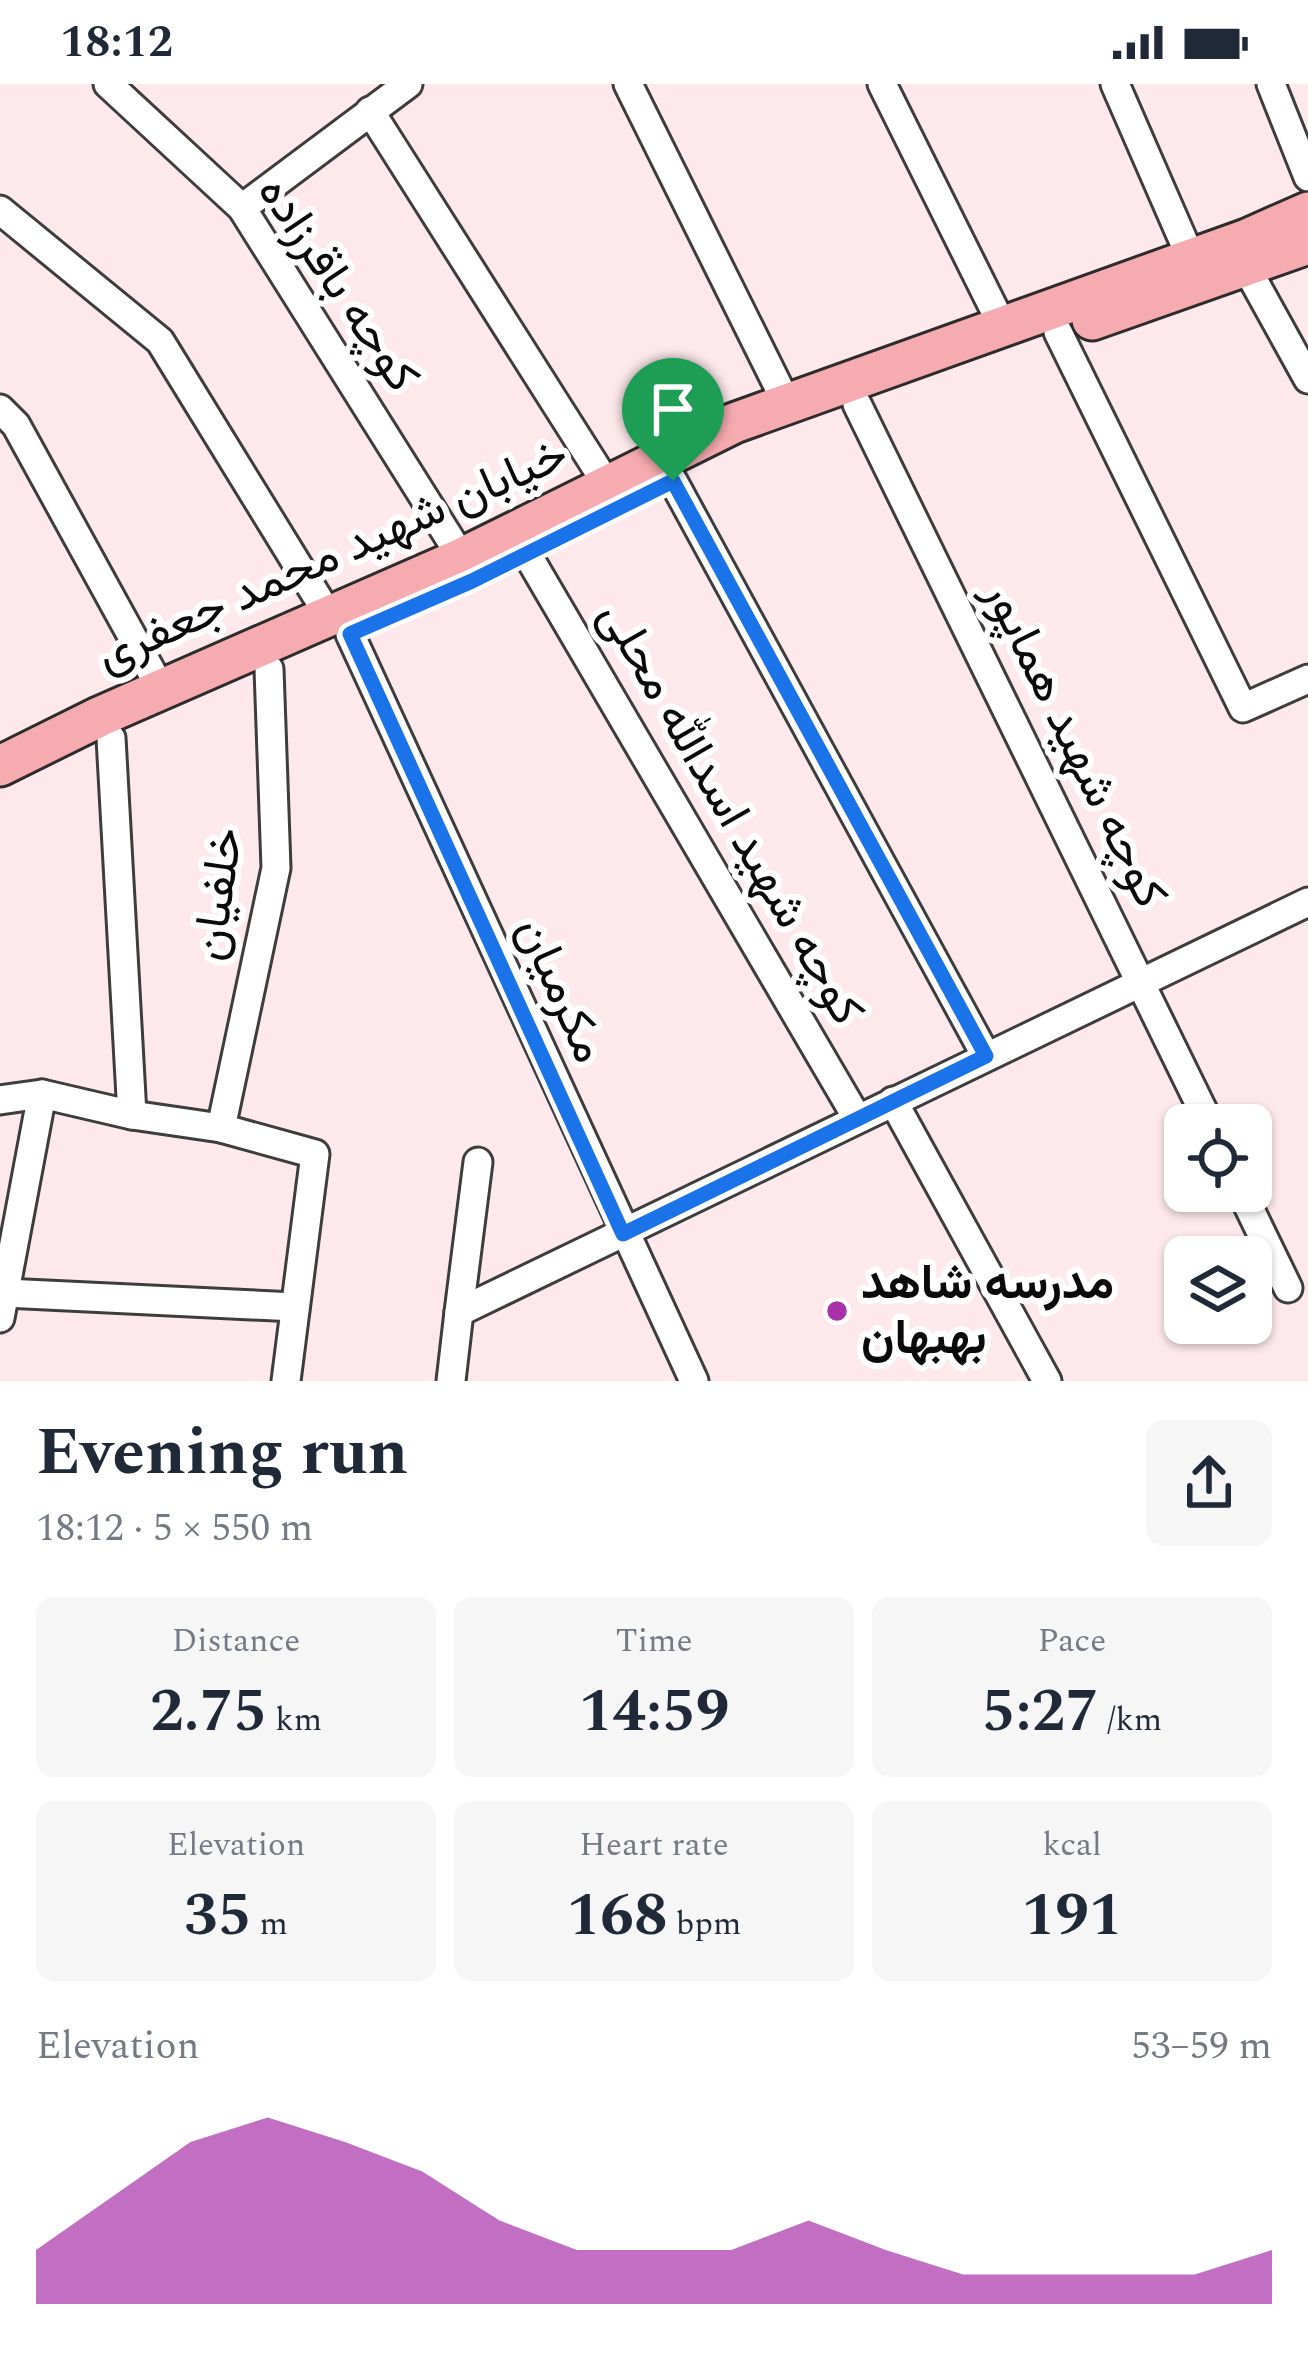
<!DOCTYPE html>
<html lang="en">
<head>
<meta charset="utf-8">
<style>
	:root { --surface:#fff; --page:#f6f6f7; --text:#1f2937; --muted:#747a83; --accent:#a932a9 }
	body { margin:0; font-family:Spectral,Vazirmatn,serif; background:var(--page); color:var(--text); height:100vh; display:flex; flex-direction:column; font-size:45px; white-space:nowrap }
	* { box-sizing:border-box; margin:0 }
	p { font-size:39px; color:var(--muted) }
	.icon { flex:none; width:66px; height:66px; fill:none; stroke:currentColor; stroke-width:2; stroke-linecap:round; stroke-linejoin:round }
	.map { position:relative; height:1297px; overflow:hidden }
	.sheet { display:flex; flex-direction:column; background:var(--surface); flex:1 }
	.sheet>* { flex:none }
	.buttons { position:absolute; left:1164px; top:1020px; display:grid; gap:24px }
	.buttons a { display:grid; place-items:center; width:108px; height:108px; border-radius:18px; background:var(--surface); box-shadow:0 3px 9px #0004; font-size:60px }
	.pin { position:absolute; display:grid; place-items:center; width:102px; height:102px; color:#fff; margin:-123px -51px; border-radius:50% 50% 50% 0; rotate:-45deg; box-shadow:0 0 12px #0007 }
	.pin .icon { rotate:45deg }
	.round { display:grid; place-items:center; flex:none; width:126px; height:126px; border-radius:18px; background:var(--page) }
	.summary { display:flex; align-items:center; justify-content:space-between; height:204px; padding:0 36px }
	h1 { font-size:66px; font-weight:700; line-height:90px }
	.metrics { display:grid; grid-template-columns:repeat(3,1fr); gap:18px; height:204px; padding:12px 36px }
	.metrics div { display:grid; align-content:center; border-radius:18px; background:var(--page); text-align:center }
	.metrics b { font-size:60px; font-weight:700 }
	.metrics small { font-size:33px; font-weight:400 }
	.metrics p { font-size:33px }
	.chart { height:336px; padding:24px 36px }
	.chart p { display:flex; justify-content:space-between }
	.chart svg { width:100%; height:216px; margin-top:12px; fill:var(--accent); opacity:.7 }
	.status { display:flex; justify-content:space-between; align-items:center; height:84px; padding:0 60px; background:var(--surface); direction:ltr }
	.status svg { height:33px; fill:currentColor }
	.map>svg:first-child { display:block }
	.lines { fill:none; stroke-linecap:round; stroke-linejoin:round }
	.street-casing { stroke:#3d3d3d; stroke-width:33 }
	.secondary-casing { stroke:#2c2c2c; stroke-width:45 }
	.street { stroke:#fff; stroke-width:27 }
	.secondary { stroke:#f6abb0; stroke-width:39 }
	.route-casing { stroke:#fff; stroke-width:24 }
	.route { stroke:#1a73e8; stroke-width:15 }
	.poi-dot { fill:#a932a9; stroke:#fff; stroke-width:4.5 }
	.labels { text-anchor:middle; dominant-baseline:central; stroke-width:12; stroke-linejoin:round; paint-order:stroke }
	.street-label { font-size:48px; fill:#0a0a0a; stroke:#fff }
	.poi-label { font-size:48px; font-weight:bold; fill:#0a0a0a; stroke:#fff; text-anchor:start }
</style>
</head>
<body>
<div class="status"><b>18:12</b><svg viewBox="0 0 49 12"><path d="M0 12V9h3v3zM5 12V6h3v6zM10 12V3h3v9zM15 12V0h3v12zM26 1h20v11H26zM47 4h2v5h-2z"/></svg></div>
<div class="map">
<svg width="1308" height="1297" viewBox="0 0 1308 1297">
	<rect width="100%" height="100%" fill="#fde9ec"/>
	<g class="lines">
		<defs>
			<g id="street">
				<path d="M108 0 242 124 462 474"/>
				<path d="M628 0 787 320"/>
				<path d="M882 0 1002 241"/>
				<path d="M1115 0 1190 172"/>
				<path d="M1271 0 1308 93"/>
				<path d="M370 27 608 402"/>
				<path d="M242 124 408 0"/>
				<path d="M0 126 160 257 329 532"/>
				<path d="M1246 183 1308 295"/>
				<path d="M1058 248 1243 624 1308 595"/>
				<path d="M857 320 1210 1041"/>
				<path d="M0 325 16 341 161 605"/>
				<path d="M673 397 986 972"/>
				<path d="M527 470 857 1034"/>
				<path d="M350 550 694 1297"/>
				<path d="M111 654 132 1031"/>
				<path d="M0 1016 42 1010 132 1031 221 1044 315 1070 286 1297"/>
				<path d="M893 1017 1047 1297"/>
				<path d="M221 1044 276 784 269 585"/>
				<path d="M1241 1107 1288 1204"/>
				<path d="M5 1209 295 1223"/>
				<path d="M459 1228 478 1078"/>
				<path d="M0 1234 42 1010"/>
				<path d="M451 1297 459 1228 1308 818"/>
			</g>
			<g id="secondary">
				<path d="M1092 236 1308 160"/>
				<path d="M0 682 101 632 462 474 734 339 1247 155 1308 128"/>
			</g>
		</defs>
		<use href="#street" class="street-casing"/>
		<use href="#secondary" class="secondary-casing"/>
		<use href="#street" class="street"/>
		<use href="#secondary" class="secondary"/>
	</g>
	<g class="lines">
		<defs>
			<path id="route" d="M673 397 986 972 623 1150 350 550 472 497Z"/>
		</defs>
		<use href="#route" class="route-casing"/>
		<use href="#route" class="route"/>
	</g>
	<circle class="poi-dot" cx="837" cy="1227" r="12"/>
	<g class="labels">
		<g class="street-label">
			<text transform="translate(338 200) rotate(56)">کوچه باقرزاده</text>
			<text transform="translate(332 471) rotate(-24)">خیابان شهید محمد جعفری</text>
			<text transform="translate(1075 660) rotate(64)">کوچه شهید هماپور</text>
			<text transform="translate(731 729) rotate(60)">کوچه شهید اسدالله محلی</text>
			<text transform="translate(218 810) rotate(-82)">خلفیان</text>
			<text transform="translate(561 906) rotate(66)">مکرمیان</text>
		</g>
		<g class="poi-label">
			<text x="861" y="1199">مدرسه شاهد<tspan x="861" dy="55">بهبهان</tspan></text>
		</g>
	</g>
</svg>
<div class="buttons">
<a><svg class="icon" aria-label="locate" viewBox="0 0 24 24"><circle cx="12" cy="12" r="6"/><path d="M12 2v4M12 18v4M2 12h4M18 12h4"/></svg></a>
<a><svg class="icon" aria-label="layers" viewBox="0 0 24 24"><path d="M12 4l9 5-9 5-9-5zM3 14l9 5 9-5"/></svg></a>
</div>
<div class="pin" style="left:673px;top:397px;background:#1e9e55"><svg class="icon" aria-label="arrive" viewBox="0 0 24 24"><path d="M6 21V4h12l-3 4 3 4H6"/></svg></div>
</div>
<section class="sheet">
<div class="summary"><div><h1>Evening run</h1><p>18:12 · 5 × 550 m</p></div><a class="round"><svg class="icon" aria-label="share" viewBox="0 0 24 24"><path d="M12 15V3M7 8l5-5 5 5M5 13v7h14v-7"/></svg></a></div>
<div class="metrics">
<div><p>Distance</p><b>2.75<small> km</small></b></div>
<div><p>Time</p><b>14:59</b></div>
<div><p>Pace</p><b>5:27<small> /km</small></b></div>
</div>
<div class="metrics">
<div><p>Elevation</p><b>35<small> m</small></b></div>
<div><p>Heart rate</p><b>168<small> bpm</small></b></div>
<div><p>kcal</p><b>191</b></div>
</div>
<div class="chart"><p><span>Elevation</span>53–59 m</p>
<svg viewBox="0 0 160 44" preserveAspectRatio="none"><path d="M0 44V33L10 22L20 11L30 6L40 11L50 17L60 27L70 33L80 33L90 33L100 27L110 33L120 38L130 38L140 38L150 38L160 33V44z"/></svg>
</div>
</section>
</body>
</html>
